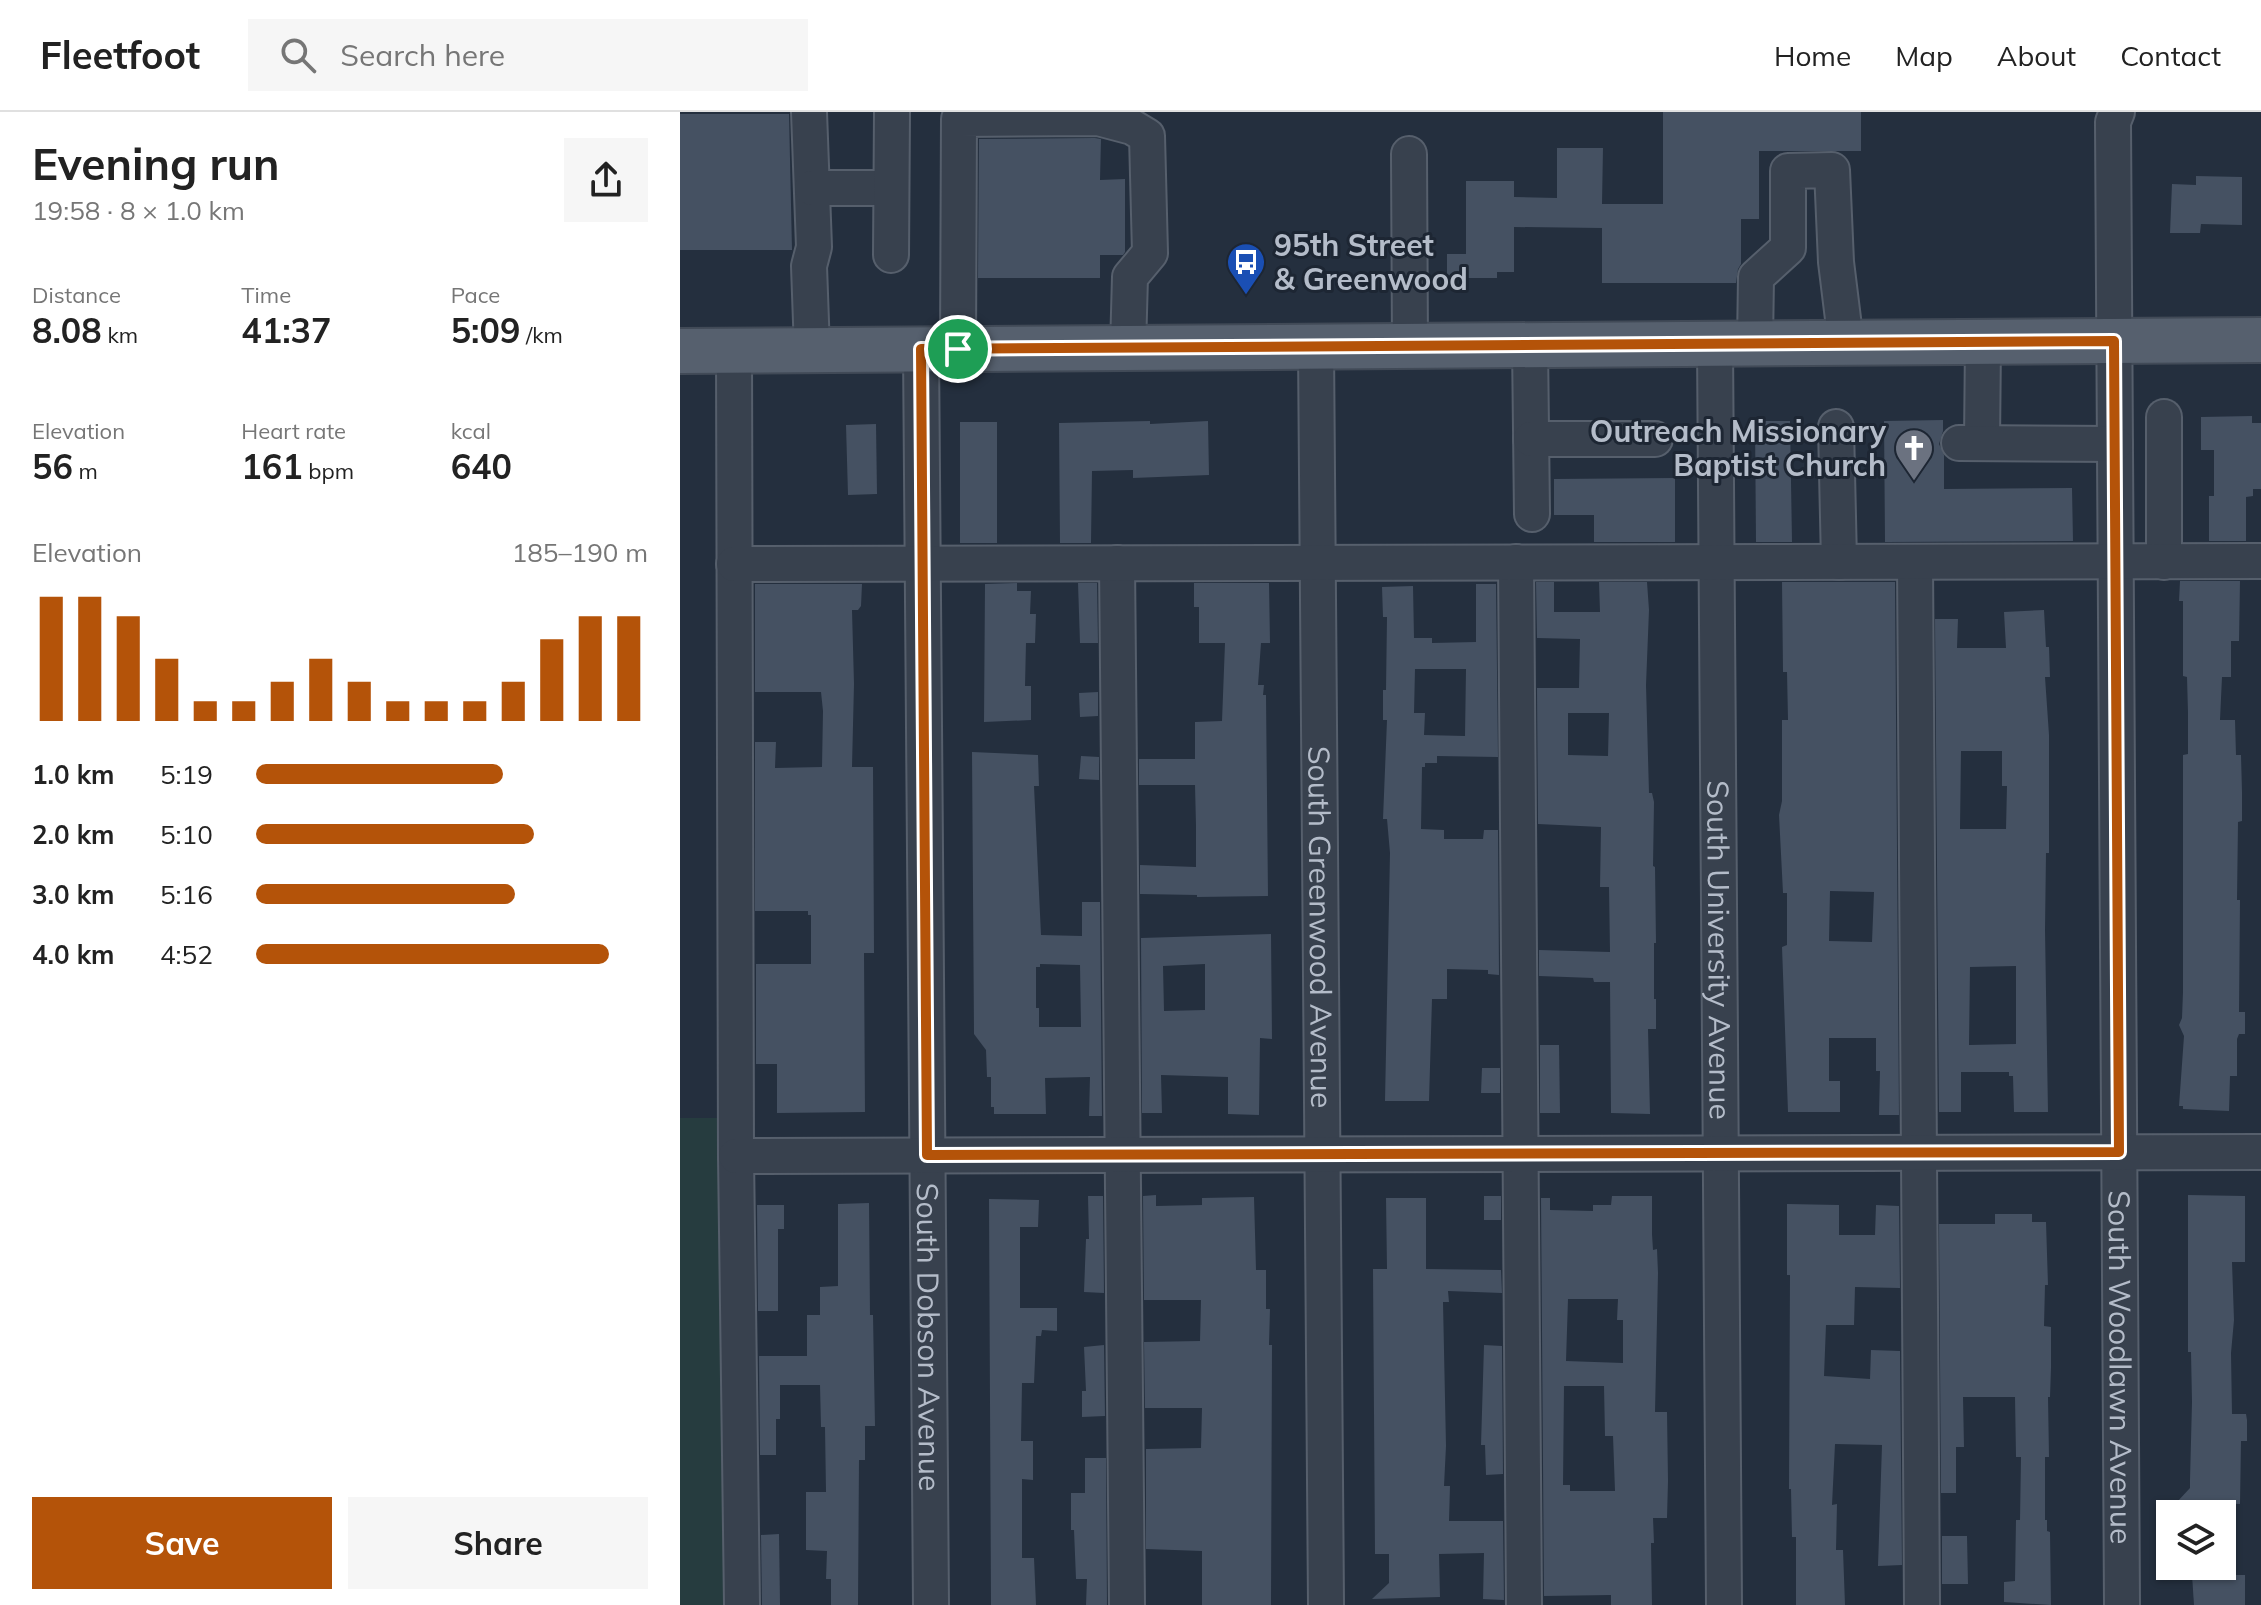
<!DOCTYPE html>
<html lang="en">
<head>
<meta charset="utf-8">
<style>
	:root { --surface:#fff; --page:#f6f6f6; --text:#222; --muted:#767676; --line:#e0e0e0; --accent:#b45309 }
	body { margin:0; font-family:Mulish,sans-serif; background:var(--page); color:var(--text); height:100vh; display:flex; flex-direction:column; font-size:30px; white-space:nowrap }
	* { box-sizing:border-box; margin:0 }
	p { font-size:26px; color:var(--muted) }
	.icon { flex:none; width:44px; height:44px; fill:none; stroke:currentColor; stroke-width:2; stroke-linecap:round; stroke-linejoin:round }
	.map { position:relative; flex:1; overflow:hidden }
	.drawer { display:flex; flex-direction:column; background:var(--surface); width:680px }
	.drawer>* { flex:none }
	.fabs { position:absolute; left:1476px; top:1388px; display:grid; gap:16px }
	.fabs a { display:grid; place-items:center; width:80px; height:80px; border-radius:0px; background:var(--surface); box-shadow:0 2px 6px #0004; font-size:40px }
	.pin { position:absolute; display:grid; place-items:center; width:68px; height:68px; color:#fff; margin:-34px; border:4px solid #fff; border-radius:50%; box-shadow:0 2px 8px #0007 }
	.round { display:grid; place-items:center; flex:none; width:84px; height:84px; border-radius:0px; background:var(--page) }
	.overview { display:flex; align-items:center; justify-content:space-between; height:136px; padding:0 32px }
	h1 { font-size:44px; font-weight:700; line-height:60px }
	.stats { display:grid; grid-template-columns:repeat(3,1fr); gap:12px; height:136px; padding:8px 32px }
	.stats div { display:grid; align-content:center }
	.stats b { font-size:34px; font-weight:700 }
	.stats small { font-size:22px; font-weight:400 }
	.stats p { font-size:22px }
	.chart { height:224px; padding:16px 32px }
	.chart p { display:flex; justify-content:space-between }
	.chart svg { width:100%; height:144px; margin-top:8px; stroke:var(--accent); stroke-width:6 }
	.button { display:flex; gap:16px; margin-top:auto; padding:16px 32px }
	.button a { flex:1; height:92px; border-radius:0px; background:var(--accent); color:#fff; font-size:32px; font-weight:700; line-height:92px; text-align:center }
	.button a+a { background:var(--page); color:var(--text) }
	ul { padding:0 32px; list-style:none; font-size:26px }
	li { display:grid; grid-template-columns:128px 96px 1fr; align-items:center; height:60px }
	li i { height:20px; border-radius:10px; background:var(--accent) }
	header { display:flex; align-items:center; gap:48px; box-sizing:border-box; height:112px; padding:0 40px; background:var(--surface); border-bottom:2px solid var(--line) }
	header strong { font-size:38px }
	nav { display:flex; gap:44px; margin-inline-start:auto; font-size:28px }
	.search { width:560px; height:72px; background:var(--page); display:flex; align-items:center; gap:20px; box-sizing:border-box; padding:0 28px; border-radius:0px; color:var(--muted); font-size:30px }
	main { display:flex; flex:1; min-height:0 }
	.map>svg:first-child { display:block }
	.green { fill:#263c3f }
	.building { fill:#455162; fill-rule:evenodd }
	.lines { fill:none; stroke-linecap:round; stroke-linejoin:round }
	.minor-casing { stroke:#565f6c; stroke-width:38 }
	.major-casing { stroke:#414a57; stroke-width:48 }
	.minor { stroke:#38414e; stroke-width:34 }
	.major { stroke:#56606e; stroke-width:44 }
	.route-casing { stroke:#fff; stroke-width:16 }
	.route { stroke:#b45309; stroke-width:10 }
	.labels { text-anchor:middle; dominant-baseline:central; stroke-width:6; stroke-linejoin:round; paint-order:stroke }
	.poi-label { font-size:30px; font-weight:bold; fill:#b4bcc9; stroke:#1d2633; text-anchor:start }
	.street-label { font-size:30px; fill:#b4bcc9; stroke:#1d2633 }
</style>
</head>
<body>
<header>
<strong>Fleetfoot</strong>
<div class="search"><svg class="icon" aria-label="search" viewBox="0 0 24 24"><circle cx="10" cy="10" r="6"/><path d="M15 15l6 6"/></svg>Search here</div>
<nav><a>Home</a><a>Map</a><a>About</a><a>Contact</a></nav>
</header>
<main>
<section class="drawer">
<div class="overview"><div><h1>Evening run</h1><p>19:58 · 8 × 1.0 km</p></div><a class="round"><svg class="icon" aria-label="share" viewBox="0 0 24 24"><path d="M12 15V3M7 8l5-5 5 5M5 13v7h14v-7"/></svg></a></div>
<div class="stats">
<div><p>Distance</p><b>8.08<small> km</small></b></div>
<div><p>Time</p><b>41:37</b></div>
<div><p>Pace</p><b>5:09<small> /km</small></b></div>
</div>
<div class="stats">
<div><p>Elevation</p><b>56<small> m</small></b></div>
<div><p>Heart rate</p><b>161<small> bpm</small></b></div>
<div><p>kcal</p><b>640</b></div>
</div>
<div class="chart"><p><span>Elevation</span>185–190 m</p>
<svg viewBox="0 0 160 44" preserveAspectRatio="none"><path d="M5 44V6M15 44V6M25 44V12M35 44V25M45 44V38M55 44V38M65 44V32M75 44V25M85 44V32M95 44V38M105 44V38M115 44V38M125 44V32M135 44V19M145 44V12M155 44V12"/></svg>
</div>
<ul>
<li><b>1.0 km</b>5:19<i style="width:63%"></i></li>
<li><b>2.0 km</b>5:10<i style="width:71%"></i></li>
<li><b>3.0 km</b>5:16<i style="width:66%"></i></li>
<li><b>4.0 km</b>4:52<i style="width:90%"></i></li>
</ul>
<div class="button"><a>Save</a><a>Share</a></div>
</section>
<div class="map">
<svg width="1581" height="1493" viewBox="0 0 1581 1493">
	<rect width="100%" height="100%" fill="#242f3e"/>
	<path class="green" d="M0 1006H41L52 1493H0Z"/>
	<g class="building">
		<path d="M983 0H1181V39H1079V107H1061V152L1058 157 1056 171H922V116L834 115V160H817V166H767V142H786V69H834V85L877 86V36H923L922 92H983Z"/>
		<path d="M0 2H109L112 138H0Z"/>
		<path d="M415 26 421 27 420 68 445 67V140L443 143H420V166H298L299 27Z"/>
		<path d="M1516 64 1562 65V113L1521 112 1520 121H1490L1492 72 1516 73Z"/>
		<path d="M1572 304V311H1581V377H1573V384L1566 385V429H1529V384H1534V338H1521V305Z"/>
		<path d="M1263 308V319L1259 332 1264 343V377L1392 376 1393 429 1205 430 1204 309Z"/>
		<path d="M470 309V312L528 309 529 363 453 366V358L412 359 411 431H380L379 311Z"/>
		<path d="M1075 309H1110L1112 430H1076Z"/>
		<rect x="280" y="310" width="37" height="121"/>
		<path d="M196 312 197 382 168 383 166 313Z"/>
		<path d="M995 366V430H914V403H874V367Z"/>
		<path d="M1500 469H1560L1559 529H1551V565H1542L1540 608H1555L1556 643H1561L1562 680V709L1558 710 1557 788H1560L1559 900H1565V922H1559L1557 927V964H1550L1549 999 1503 997V994H1499L1504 924 1499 913 1502 906 1503 880V643L1508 642V601L1507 565 1503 564V489H1499Z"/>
		<path d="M856 470H874V500H920L919 470H967L969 498 966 573 969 681H972L974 690 973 754 975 755 976 831H974V887H976V917H968L970 1002 931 1001 930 870H914L913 866 859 864V838L930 840 929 775H920L921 715 858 712 857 576H899L900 527 857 526ZM888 601H929L928 644 888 643Z"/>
		<path d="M1102 470H1215L1219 1003H1199L1200 959H1196V926H1149V969H1160V1000H1108L1102 835 1107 833V781H1103L1099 703 1102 689V608H1108L1107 560H1103ZM1150 779 1194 780 1192 830 1149 829Z"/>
		<path d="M337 471V479H351L350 502H356L355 531H346L345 574H351V608L304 610 305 472Z"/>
		<path d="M398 471H417L418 531H400Z"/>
		<path d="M514 471H589L590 531H581L578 573H584L583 583H586L588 784 517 785V783L460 782V753L516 755V714L515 673H459V647H515V610L542 609 545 531H519V495H514Z"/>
		<path d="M75 472H182L181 494 178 498H172L174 572 172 655H193L194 841H184L185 1000 97 1001V952H76V852H131V803H128V799H75V630H96L95 656 142 655 143 599 141 580H75Z"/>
		<path d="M796 472H816L818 645 757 644V651H745V655H742L741 717 764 718V727H803L804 718H818L819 863 808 862V858L767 857V887H752L749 989H705L710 741 707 707H703L707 608H703V578H706L707 505H703L702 475 733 474 734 526H752V531L796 530ZM735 557H786L785 624 744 623 745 601H734Z"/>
		<path d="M1364 498 1366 535H1369L1370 565H1365L1369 623V741H1366L1365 818 1368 1000H1334L1333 964H1329V960H1281V1000H1259L1255 507H1278L1277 536H1326L1324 500ZM1281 639H1322V674H1327L1326 717H1280ZM1336 854V932L1289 933 1290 855Z"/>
		<path d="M418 580V604L400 605 399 581Z"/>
		<path d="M292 640 358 643 359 674H354L361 823 402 824V790H420L422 1004H409L410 965 365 966 366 1002H314V995H311V965H307L306 938 294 922ZM360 852 400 853 401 915H359V896H356V855H360Z"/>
		<path d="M401 644 419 645V668L399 667Z"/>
		<path d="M591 822 592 927 580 926 579 1003 548 1002V965L481 963 482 1001H462L461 826ZM525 852V898L484 899 483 854Z"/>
		<path d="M860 933H879L880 1001H860Z"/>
		<path d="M802 956H820V981H801Z"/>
		<path d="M476 1083V1094L522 1093V1086L574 1085 576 1158H586V1197H590L589 1233H592L591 1493H522V1439L466 1437V1337L521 1336 522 1296H465L464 1230 520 1229 521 1188H464L463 1084Z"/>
		<path d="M1508 1083 1565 1084V1150H1552L1554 1208 1551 1241 1552 1302H1566L1567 1308V1329H1561L1560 1392 1497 1390 1510 1376V1368L1512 1290 1511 1240H1508Z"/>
		<path d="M408 1084H423L424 1181 404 1180 406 1127H409Z"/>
		<rect x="804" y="1084" width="17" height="24"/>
		<path d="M932 1084H972V1122L973 1138 977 1137 978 1161 975 1300H987L988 1369 987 1406H973L974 1431H971L972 1493H931V1483L864 1484 861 1086H870V1098L913 1099V1093H931ZM888 1187H938L937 1208H943V1251L886 1249ZM884 1274H924L925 1324H933L935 1379H890V1373H883Z"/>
		<path d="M706 1086H746V1157L821 1158 822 1181 768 1179 769 1190H763L766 1334 764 1374H770L769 1409H823L824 1488 803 1487 804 1441 759 1442 760 1485 692 1487 709 1471V1442H695L694 1301 693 1157H707Z"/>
		<path d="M309 1087 359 1088 358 1115H340V1196H377V1219L362 1218 361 1224H356L354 1271H342L341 1329H353V1368L342 1367V1446H354L356 1493H311Z"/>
		<path d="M189 1091 190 1203H193L195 1314H185V1348H179L178 1493H151V1467H146L147 1439 126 1438V1380H146L145 1315H141L140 1273H100V1307H96V1343H80L79 1244H127V1203H140V1175L158 1174V1092Z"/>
		<path d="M1107 1092 1159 1093V1123H1195L1196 1093 1219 1094 1220 1176 1175 1175 1174 1213H1146L1144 1264 1190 1267 1191 1238 1220 1239 1222 1453 1198 1454 1202 1333 1155 1332 1152 1393 1157 1392 1156 1438H1163L1165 1493H1116V1425H1112L1111 1377H1109L1110 1163H1107Z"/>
		<path d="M77 1093H104V1117H98V1199H78Z"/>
		<path d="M1315 1102H1352V1110H1366L1368 1173H1365L1364 1214 1371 1215V1256L1370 1285H1368L1369 1345H1365V1408H1367V1419L1370 1420 1371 1493 1324 1490V1470L1335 1469 1336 1408H1340L1341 1345H1336L1335 1285H1283L1284 1335H1276V1381H1261L1259 1112H1315Z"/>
		<path d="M424 1233 425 1304 402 1305V1279H406L404 1235Z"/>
		<path d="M804 1233 822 1234 823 1362 806 1363 805 1333H801Z"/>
		<path d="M405 1346H426L427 1493H406L407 1467H396L394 1418H391V1381H405Z"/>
		<path d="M99 1422 100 1493H82L81 1423Z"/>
		<path d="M1262 1424H1287L1288 1472H1262Z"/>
		<path d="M1512 1463H1565V1493H1514Z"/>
	</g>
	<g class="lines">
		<defs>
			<g id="minor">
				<path d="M129 0 134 135 129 154 132 238"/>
				<path id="s1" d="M1437 0 1433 10 1442 1493"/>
				<path d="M729 42 730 234"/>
				<path d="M132 76H211"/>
				<path d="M211 143 212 0"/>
				<path d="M1075 231 1076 165 1108 136V59L1152 58 1156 150 1166 231"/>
				<path id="s2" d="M1035 232 1044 1493"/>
				<path d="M850 233 852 402"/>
				<path id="s3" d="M636 235 646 1493"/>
				<path id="s4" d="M241 237 251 1493"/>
				<path d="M278 237 279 7 418 6 452 15 467 24 470 141 450 165 448 236"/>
				<path d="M54 238 56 1044 62 1493"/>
				<path d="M1484 305V450"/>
				<path d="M1156 315 1159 450"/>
				<path d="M851 327H975"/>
				<path d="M1302 330 1303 230"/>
				<path d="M1279 331 1435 332"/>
				<path d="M836 450 844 1493"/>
				<path d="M1235 450 1242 1493"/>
				<path d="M437 451 447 1493"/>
				<path d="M54 452 1581 449"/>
				<path d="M56 1044 1581 1040"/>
			</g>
			<path id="major" d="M0 239 1581 228"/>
		</defs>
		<use href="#minor" class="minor-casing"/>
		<use href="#major" class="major-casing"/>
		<use href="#minor" class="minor"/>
		<use href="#major" class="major"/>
	</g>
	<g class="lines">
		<defs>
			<path id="route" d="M1434 229 1439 1040 247 1043 241 237Z"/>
		</defs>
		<use href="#route" class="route-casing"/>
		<use href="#route" class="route"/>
	</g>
	<defs>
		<symbol id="bus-pin" viewBox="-11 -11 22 30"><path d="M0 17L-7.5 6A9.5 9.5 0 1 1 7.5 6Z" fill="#1a4fb4" stroke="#1d2633"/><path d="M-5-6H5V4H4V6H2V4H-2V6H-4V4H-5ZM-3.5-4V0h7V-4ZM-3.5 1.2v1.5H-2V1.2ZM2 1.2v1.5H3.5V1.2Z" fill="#fff"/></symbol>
		<symbol id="church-pin" viewBox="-11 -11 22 30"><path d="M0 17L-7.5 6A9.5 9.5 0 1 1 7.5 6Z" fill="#6b7280" stroke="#1d2633"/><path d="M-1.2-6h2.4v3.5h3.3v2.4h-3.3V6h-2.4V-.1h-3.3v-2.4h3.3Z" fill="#fff"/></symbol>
	</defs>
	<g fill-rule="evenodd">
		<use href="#bus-pin" x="544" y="128" width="44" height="60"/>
		<use href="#church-pin" x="1212" y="314" width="44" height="60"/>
	</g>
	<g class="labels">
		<g class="poi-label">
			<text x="594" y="133">95th Street<tspan x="594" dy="34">&amp; Greenwood</tspan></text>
			<text x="1206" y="319" text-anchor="end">Outreach Missionary<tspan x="1206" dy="34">Baptist Church</tspan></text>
		</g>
		<g class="street-label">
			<text stroke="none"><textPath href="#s3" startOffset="580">South Greenwood Avenue</textPath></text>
			<text stroke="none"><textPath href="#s2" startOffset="606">South University Avenue</textPath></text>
			<text stroke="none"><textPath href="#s4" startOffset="988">South Dobson Avenue</textPath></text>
			<text stroke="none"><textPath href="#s1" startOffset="1256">South Woodlawn Avenue</textPath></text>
		</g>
	</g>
</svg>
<div class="fabs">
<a><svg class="icon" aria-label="layers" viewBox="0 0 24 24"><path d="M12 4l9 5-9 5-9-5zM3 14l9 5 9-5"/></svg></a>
</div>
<div class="pin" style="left:278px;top:237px;background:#1e9e55"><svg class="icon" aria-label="arrive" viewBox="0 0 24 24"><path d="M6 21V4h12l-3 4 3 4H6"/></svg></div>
</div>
</main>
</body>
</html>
